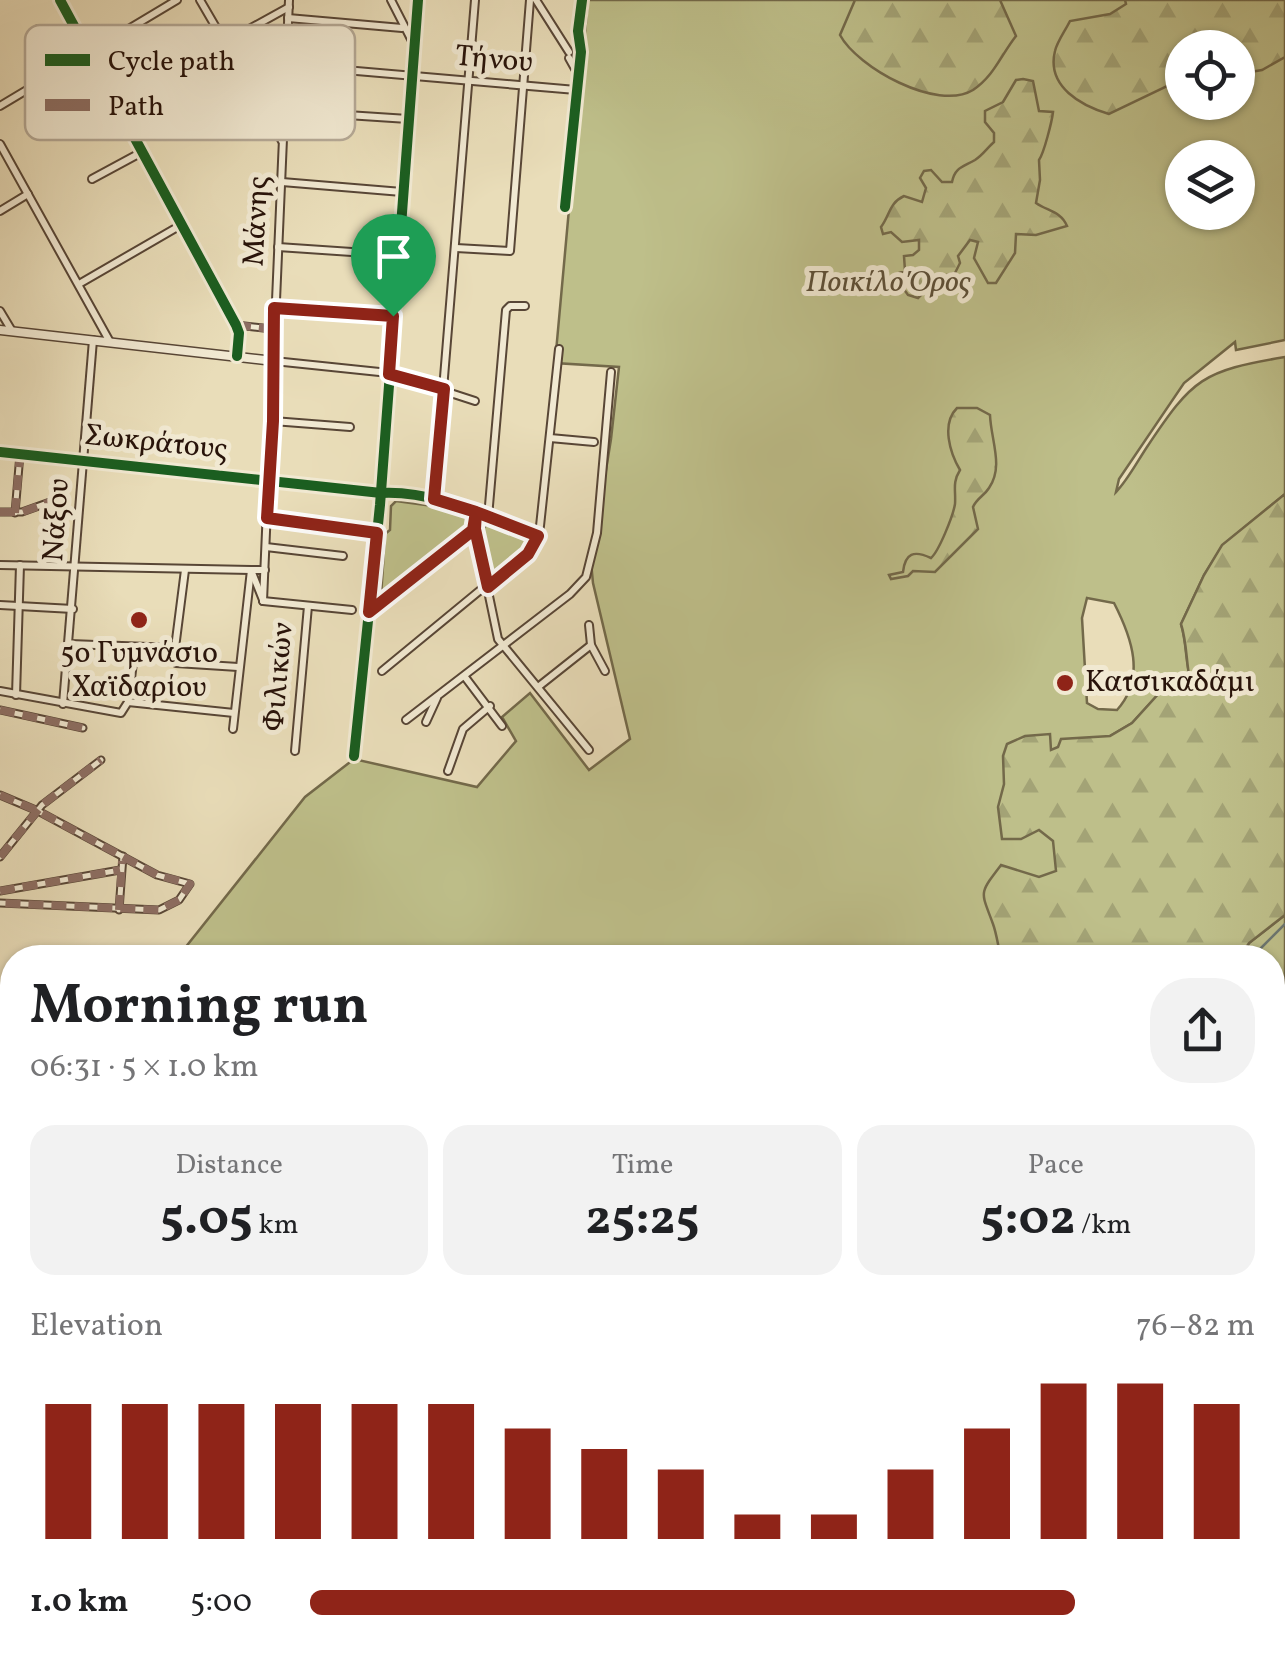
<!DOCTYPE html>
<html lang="en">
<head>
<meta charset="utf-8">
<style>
	:root { --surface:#fff; --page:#f2f2f2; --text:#202124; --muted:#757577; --accent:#8f2418 }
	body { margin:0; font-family:Vollkorn,serif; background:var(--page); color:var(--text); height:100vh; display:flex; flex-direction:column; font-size:38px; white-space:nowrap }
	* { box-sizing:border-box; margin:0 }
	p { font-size:32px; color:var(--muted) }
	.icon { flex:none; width:55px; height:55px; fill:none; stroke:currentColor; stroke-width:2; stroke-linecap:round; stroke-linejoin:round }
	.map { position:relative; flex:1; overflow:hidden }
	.side { position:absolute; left:0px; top:945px; width:1285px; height:718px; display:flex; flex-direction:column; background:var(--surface); border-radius:40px 40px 0 0; box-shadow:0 2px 8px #0004 }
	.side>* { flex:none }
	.fabs { position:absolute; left:1165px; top:30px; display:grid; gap:20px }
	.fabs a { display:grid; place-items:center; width:90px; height:90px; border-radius:50%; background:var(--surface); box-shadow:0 2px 8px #0004; font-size:50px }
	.pin { position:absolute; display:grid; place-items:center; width:85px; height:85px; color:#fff; margin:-102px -42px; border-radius:50% 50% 50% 0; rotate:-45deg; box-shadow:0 0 10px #0007 }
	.pin .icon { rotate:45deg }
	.round { display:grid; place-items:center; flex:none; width:105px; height:105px; border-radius:40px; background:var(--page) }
	.summary { display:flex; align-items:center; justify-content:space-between; height:170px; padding:0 30px }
	h1 { font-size:55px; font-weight:700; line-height:75px }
	.figures { display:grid; grid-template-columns:repeat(3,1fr); gap:15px; height:170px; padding:10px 30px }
	.figures div { display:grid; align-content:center; border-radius:25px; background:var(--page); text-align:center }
	.figures b { font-size:50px; font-weight:700 }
	.figures small { font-size:28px; font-weight:400 }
	.figures p { font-size:28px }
	.chart { height:280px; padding:20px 30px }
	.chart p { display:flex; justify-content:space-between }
	.chart svg { width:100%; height:180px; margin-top:10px; stroke:var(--accent); stroke-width:6 }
	ul { padding:0 30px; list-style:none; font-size:32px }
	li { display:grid; grid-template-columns:160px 120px 1fr; align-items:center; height:75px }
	li i { height:25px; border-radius:12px; background:var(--accent) }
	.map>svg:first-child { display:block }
	.green { fill:#bebf8a; stroke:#73694a; stroke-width:2.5; fill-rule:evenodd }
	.forest { fill:url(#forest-firs); stroke:#73694a; stroke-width:2.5 }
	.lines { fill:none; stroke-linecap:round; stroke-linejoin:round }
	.stream { stroke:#6c7772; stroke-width:2.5 }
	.pedestrian-casing { stroke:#584636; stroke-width:9 }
	.minor-casing { stroke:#584636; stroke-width:10 }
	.tertiary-casing { stroke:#584636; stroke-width:11 }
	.pedestrian { stroke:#f1e9d2; stroke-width:5 }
	.minor { stroke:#f1e9d2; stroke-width:6 }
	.tertiary { stroke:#f1e9d2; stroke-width:8 }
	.quiet { stroke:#8d6e63; stroke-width:8; stroke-dasharray:15 8; stroke-linecap:butt }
	.cycleway-casing { stroke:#f1e9d2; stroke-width:16 }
	.cycleway { stroke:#1b5e20; stroke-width:10 }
	.route-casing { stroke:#fff; stroke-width:20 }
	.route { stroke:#8f2418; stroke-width:12 }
	.poi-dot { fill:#8f2418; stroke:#f1e9d2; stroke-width:4 }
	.labels { text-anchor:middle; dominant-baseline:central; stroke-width:10; stroke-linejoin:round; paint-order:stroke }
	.street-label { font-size:30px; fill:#28130a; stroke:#f1e9d2 }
	.park-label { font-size:30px; font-style:italic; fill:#5c4f37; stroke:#f1e9d2 }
	.poi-label { font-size:30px; fill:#28130a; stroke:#f1e9d2 }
	.key { fill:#f1e9d2; stroke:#b5a996; stroke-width:2.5 }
	.key-label { font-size:28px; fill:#28130a }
</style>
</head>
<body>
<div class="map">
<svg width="1285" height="1661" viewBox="0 0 1285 1661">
	<defs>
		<pattern id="forest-firs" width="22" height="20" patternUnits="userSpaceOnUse" patternTransform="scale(2.5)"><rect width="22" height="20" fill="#bebf8a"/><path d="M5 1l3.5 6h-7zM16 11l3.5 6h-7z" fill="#a3a376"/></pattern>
	</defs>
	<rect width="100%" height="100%" fill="#e9ddb9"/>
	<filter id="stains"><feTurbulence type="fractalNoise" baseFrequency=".002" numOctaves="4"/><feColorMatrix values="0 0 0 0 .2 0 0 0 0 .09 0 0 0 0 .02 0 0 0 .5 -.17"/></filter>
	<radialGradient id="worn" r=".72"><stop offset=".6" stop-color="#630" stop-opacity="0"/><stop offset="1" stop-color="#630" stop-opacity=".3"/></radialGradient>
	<g class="green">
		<path d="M588 0H1285V340L1236 350 1235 342 1184 383 1119 479 1116 492C1127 481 1137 462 1147 447 1193 378 1202 371 1285 357V494L1223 545 1204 575 1181 624C1187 644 1185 661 1191 681L1162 690 1132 723 1110 736 1103 957 177 958 305 797 354 759 477 787 516 741 502 717 530 693 589 770 630 739 593 583 591 562 611 439 619 367 555 363ZM1182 48H1238V102H1182ZM1182 158H1238V212H1182ZM1087 598 1114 603C1132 638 1146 678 1117 710L1098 709 1087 703 1082 618Z"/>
		<path d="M396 501 448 508 467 516 470 525 381 597 385 534 390 530 391 506Z"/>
		<path d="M489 523 531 539C525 555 507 572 489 574L480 531Z"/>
		<path d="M1285 915V983L1273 1003 1272 958H1240L1249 943Z"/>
		<path d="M12 1188V1650H1252L1255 1661H0V1196Z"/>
		<path d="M1272 1333 1285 1338V1447L1274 1464 1285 1467V1628L1273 1637Z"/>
	</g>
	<g class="forest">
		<path d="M855 0H1000L1016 36C1001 55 994 76 973 90 937 112 857 67 840 35Z"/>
		<path d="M1125 0H1285V57L1262 70 1238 74V48H1182V79L1109 114C1082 106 1046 87 1055 51 1057 42 1065 31 1070 21L1110 14 1126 4Z"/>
		<path d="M1023 79 1033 81 1039 111 1053 112C1052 121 1044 153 1039 160L1040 180 1036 203C1047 211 1061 211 1067 226L1036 235 1016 234 1015 253 996 283H988L974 258 978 242 970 240 958 256 960 263 955 273 946 275 936 291H925L918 298 908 295 898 281 899 273 905 271 904 256 913 255 919 250V240L902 242 891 232 883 234 881 227C890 215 889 203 904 196L922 202 926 188 920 178 924 171 931 170 942 182H952C955 167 963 167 975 160 983 155 988 147 994 142V133L985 122V111L1003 102 1016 80Z"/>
		<path d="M957 408H977L990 415C991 441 1004 466 989 488 984 496 977 498 973 507L978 529 935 572 913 571 908 576 891 579 889 575 903 572C905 553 914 550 931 558 939 551 953 516 955 504 956 490 952 483 960 470 950 453 941 424 957 408Z"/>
		<path d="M1285 494V915L1249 943 1240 957H1001C998 947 997 935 993 924 981 891 978 895 1001 865L1039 877 1056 871 1053 841 1039 830 1021 839H1002L998 807 1004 784 1003 756 1007 744 1025 736 1050 734 1051 750 1058 747 1061 739 1110 736 1132 723 1162 690 1190 681C1186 661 1187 643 1181 624L1204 575 1222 545Z"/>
		<path d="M1285 983V1338L1272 1333V1003Z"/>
		<path d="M0 1120H12V1200L0 1198Z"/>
		<path d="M0 1342 12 1344V1400L0 1399Z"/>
		<path d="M25 1650H146L170 1661H20L19 1654Z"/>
		<path d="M836 1650H1030L1036 1661H826Z"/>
	</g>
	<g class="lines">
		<g class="stream">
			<path d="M1251 958 1285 924"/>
			<path d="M1272 1472 1285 1468"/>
		</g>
		<defs>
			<g id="pedestrian">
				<path d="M236 325 272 329"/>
				<path d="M0 512H22L64 497"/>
				<path d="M15 513 20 454"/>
				<path d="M0 710 83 728"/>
				<path d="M0 795 38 811 157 875 190 884 179 900 159 910 0 903"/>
				<path d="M0 857 42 805 101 760"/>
				<path d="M0 891 120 870"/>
				<path d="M119 910 123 856"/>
			</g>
			<g id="minor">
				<path d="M60 0 236 325 239 333 237 356"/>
				<path d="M200 0 282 141"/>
				<path d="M391 0 413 43"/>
				<path d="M536 0 569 52"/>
				<path d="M288 18 402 28"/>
				<path d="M38 29 61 70"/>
				<path d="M224 43 289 7"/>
				<path d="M569 58 578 74"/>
				<path d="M287 65 576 90"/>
				<path d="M0 106 177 0"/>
				<path d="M286 111 408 119"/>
				<path d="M127 121 234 61"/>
				<path d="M205 130 257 101"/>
				<path d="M0 144 110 342"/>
				<path d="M92 179 142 152"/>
				<path d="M282 182 402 192"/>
				<path d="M565 207 581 52 578 31 582 0"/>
				<path d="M0 211 28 194"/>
				<path d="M278 247 396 255"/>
				<path d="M456 248 510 251 530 0"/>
				<path d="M79 284 181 225"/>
				<path d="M274 307 393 316"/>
				<path d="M0 311 12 331"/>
				<path d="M274 361 389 373 475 401"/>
				<path d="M273 421 350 427"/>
				<path d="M550 438 594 442"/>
				<path d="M0 452 381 493C435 490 488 518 538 536"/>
				<path d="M434 499 475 0"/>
				<path d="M267 517 290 523 377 533"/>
				<path d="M488 517 506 310 510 306H525"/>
				<path d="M475 529 498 639 589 750"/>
				<path d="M266 547 343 556"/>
				<path d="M0 565 251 570 263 600"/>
				<path d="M185 570 175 648 176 663 238 667"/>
				<path d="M263 601 289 0"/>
				<path d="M263 601 352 610"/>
				<path d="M0 605 73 609"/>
				<path d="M370 611 475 529 476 513"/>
				<path d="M589 625 591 645 605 671"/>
				<path d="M70 644 174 648"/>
				<path d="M382 671 534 546 540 526 559 349"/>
				<path d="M465 677 502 726"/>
				<path d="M538 687 591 645"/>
				<path d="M0 691 121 713 128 702 135 647"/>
				<path d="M16 695 20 565"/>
				<path d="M128 702 234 713"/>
				<path d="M63 704 93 340"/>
				<path d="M406 720 570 594 586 577 597 533 611 372"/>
				<path d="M426 722 437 698"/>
				<path d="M233 729 251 570H265"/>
				<path d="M295 751 308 606"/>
				<path d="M354 756 380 505 418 0"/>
				<path d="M448 771 463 729 490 706"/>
			</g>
			<path id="tertiary" d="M0 330 274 361"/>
		</defs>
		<use href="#pedestrian" class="pedestrian-casing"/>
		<use href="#minor" class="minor-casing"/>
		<use href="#tertiary" class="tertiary-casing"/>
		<use href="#pedestrian" class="pedestrian"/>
		<use href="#minor" class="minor"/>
		<use href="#tertiary" class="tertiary"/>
		<g class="quiet">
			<path d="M236 325 272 329"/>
			<path d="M0 512H22L64 497"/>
			<path d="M15 513 20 454"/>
			<path d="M0 710 83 728"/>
			<path d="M0 795 38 811 157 875 190 884 179 900 159 910 0 903"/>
			<path d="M0 857 42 805 101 760"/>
			<path d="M0 891 120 870"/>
			<path d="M119 910 122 861"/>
		</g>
		<defs>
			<g id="cycleway">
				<path d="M60 0 236 325 239 333 237 356"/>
				<path d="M565 207 581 52 578 31 582 0"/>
				<path d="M0 452 381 493C435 490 488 518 538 536"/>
				<path d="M354 756 380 505 418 0"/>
			</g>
		</defs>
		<use href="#cycleway" class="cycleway-casing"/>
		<use href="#cycleway" class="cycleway"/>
	</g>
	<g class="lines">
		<defs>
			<path id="route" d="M393 316 389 374 444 389 434 499 476 512 475 529 488 587 528 554 538 536 476 512 473 530 369 612 377 533 267 518 273 421 274 308 393 316"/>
		</defs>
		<use href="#route" class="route-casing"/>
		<use href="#route" class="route"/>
	</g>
	<g class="poi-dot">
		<circle cx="139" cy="620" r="10"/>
		<circle cx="1065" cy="683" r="10"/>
	</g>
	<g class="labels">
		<g class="street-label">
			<text transform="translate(494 60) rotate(5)">Τήνου</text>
			<text transform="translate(257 221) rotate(-87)">Μάνης</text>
			<text transform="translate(156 443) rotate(6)">Σωκράτους</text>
			<text transform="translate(57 520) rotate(-86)">Νάξου</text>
			<text transform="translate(279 677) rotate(-85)">Φιλικών</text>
		</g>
		<g class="park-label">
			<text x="888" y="283">Ποικίλο Όρος</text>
		</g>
		<g class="poi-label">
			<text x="139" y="654">5ο Γυμνάσιο<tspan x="139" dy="34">Χαϊδαρίου</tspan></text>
			<text x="1085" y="683" text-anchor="start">Κατσικαδάμι</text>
		</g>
	</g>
	<rect x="25" y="25" width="330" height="115" rx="15" class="key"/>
	<rect x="45" y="54" width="45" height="12" fill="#1b5e20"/>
	<rect x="45" y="99" width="45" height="12" fill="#8d6e63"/>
	<g class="key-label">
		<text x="108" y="70">Cycle path</text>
		<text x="108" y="115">Path</text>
	</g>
	<rect width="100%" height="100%" filter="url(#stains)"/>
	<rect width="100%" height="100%" fill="url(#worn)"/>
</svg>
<div class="fabs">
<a><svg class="icon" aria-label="locate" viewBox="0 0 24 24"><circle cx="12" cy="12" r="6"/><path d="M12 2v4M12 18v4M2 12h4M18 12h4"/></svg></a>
<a><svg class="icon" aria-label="layers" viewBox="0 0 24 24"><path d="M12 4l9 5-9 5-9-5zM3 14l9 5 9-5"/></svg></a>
</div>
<div class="pin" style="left:393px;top:316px;background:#1e9e55"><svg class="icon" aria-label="arrive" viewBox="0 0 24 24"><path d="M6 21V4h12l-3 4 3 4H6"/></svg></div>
<section class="side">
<div class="summary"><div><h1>Morning run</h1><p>06:31 · 5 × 1.0 km</p></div><a class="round"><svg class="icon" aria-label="share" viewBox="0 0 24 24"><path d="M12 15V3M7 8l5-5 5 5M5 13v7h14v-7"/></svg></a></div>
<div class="figures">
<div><p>Distance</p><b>5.05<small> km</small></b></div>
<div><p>Time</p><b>25:25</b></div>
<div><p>Pace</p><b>5:02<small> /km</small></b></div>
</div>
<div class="chart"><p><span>Elevation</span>76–82 m</p>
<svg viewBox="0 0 160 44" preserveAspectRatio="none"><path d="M5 44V11M15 44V11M25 44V11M35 44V11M45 44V11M55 44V11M65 44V17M75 44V22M85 44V27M95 44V38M105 44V38M115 44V27M125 44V17M135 44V6M145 44V6M155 44V11"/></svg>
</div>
<ul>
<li><b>1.0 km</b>5:00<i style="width:81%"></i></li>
</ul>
</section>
</div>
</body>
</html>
